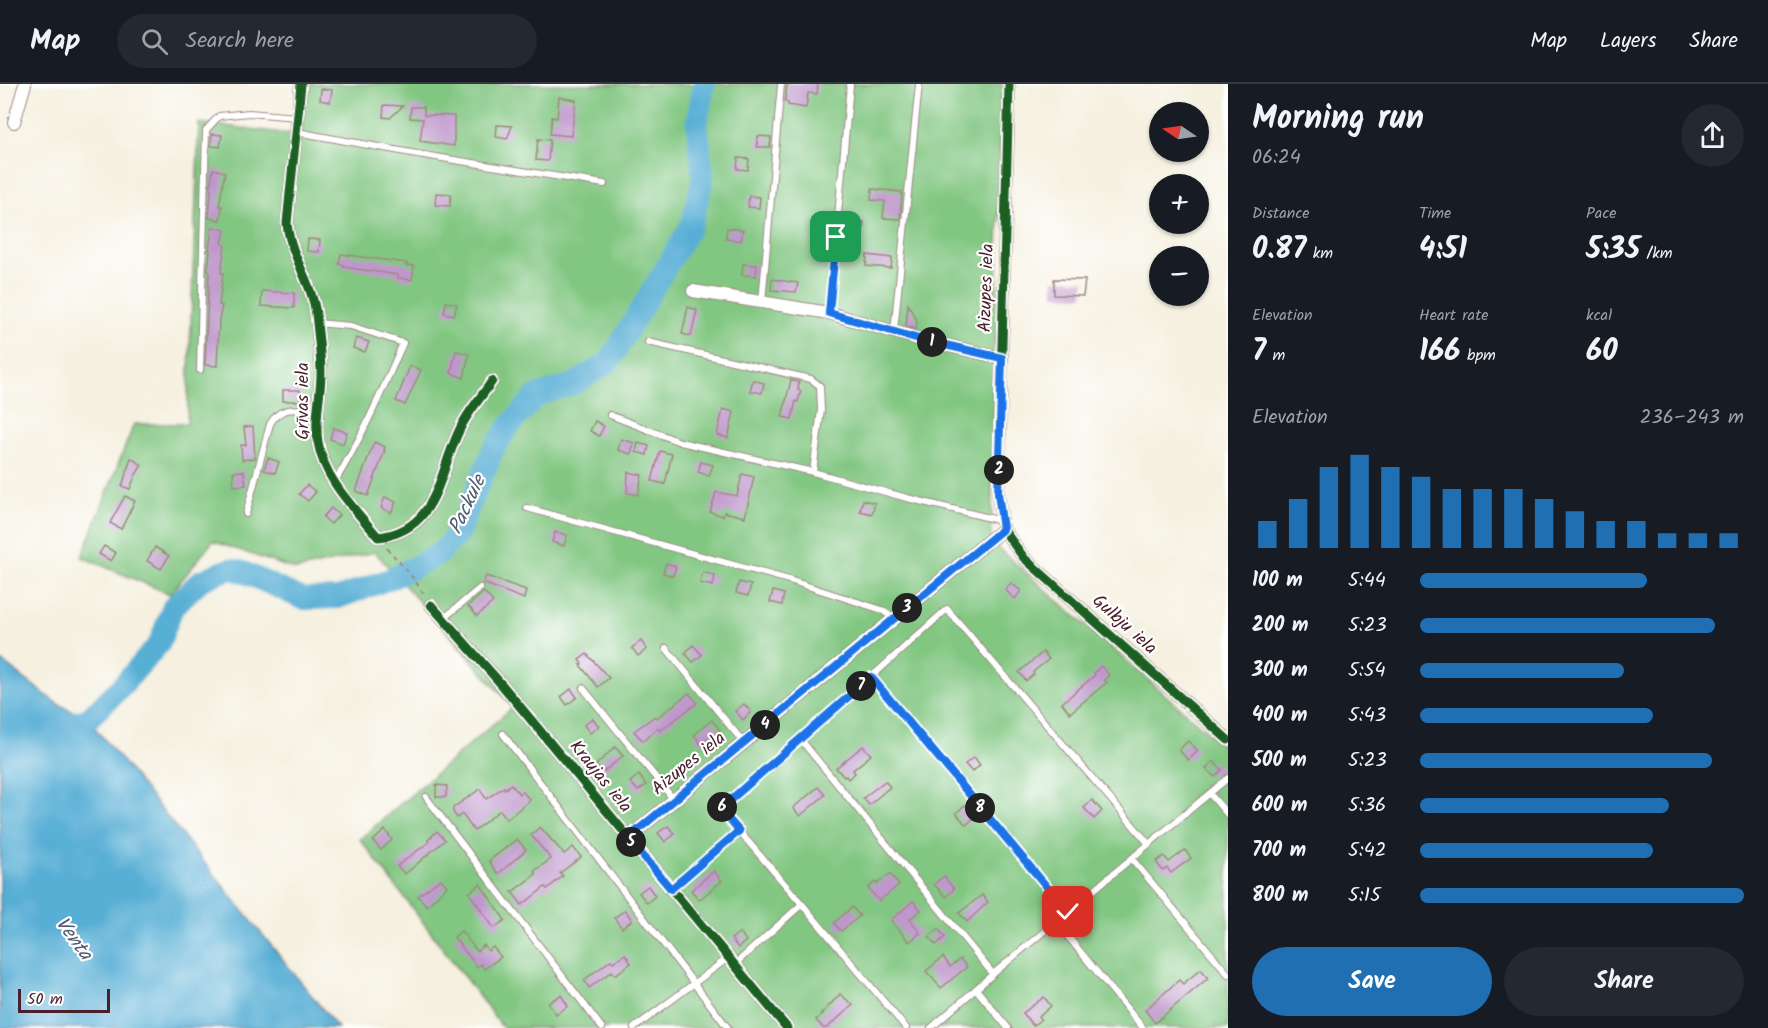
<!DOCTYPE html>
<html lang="en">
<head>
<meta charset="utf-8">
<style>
	:root { --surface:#171b24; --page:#242831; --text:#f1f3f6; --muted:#9ea1a6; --line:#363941; --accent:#1f6fb2 }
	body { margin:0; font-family:Kalam,sans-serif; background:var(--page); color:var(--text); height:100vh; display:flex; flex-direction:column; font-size:22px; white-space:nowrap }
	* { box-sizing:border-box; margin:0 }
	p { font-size:20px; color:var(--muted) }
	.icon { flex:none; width:33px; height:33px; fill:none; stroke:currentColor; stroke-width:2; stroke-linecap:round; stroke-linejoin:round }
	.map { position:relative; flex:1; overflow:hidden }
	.sheet { display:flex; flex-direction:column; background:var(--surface); width:540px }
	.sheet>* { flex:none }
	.needle { width:39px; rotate:283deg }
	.buttons { position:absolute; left:1149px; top:18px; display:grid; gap:12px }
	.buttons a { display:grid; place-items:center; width:60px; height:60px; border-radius:50%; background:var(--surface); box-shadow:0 2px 4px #0004; font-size:30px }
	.scale { position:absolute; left:18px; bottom:15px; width:92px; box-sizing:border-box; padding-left:6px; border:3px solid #4a1f2b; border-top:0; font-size:16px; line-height:21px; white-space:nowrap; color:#4a1f2b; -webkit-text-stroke:4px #fff; paint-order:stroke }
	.pin { position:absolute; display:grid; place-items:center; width:51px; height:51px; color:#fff; margin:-26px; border-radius:12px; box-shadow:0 3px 9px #0006 }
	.km { position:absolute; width:30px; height:30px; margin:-15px; border-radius:50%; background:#222; color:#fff; font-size:16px; line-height:30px; text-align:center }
	.round { display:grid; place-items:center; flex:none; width:63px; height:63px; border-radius:32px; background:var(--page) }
	.head { display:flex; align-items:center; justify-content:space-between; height:102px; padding:0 24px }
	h1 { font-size:33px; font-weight:700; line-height:45px }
	.stats { display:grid; grid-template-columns:repeat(3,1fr); gap:9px; height:102px; padding:6px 24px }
	.stats div { display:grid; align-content:center }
	.stats b { font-size:30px; font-weight:700 }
	.stats small { font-size:16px; font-weight:400 }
	.stats p { font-size:16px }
	.chart { height:168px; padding:12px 24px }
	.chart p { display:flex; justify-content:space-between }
	.chart svg { width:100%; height:108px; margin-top:6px; stroke:var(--accent); stroke-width:6 }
	.action { display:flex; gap:12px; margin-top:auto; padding:12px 24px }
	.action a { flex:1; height:69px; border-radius:36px; background:var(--accent); color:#fff; font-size:24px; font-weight:700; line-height:69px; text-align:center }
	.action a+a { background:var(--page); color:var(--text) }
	ul { padding:0 24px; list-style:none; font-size:20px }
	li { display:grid; grid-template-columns:96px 72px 1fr; align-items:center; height:45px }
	li i { height:15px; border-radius:8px; background:var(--accent) }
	header { display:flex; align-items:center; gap:36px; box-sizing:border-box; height:84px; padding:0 30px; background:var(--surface); border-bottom:2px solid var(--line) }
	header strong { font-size:28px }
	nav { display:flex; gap:33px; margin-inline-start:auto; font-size:21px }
	.search { width:420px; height:54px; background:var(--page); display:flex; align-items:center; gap:15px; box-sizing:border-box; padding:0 21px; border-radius:33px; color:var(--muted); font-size:22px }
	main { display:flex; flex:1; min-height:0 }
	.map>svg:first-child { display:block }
	.green { fill:#81c681; stroke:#667256; stroke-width:1.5 }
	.water { fill:#58afd5; stroke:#516780; stroke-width:1.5 }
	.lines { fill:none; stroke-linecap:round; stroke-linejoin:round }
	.river { stroke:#58afd5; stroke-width:22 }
	.building { fill:#bf97cc }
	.service-casing { stroke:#a08885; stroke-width:8 }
	.minor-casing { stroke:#a08885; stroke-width:14 }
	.path { stroke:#a08885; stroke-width:2; stroke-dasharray:4.5 4.5; stroke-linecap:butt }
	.service { stroke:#fff; stroke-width:6 }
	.minor { stroke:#fff; stroke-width:12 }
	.cycleway-casing { stroke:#fff; stroke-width:13 }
	.cycleway { stroke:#1b5e20; stroke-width:9 }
	.route-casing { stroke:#fff; stroke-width:12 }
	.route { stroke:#1a73e8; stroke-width:8 }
	.labels { text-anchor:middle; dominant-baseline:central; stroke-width:4.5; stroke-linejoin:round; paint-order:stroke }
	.street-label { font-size:18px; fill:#4a1f2b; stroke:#fff }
	.water-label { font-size:20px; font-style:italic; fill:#50596f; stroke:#fff }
</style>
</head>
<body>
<header>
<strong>Map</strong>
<div class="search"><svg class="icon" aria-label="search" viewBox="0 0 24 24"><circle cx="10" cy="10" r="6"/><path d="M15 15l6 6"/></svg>Search here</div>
<nav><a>Map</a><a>Layers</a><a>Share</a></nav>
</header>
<main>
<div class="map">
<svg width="1228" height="944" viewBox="0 0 1228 944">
	<rect width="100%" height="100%" fill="#fff"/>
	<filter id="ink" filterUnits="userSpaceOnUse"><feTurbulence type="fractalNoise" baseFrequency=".0167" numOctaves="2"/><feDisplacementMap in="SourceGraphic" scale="12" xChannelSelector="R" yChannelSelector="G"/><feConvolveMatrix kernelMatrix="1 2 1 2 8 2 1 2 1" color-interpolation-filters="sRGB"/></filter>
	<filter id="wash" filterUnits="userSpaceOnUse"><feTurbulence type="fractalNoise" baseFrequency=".008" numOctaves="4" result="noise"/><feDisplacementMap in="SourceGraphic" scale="24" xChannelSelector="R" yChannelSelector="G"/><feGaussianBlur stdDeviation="1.35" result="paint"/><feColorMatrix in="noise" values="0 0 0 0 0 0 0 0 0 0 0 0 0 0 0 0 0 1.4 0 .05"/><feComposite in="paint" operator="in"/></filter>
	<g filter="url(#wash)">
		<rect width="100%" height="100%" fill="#f5f0df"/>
		<path class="green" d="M305 0H1002L991 458 1228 666V944H503L360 755 513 623 375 468 296 486 213 457 170 510 82 473 134 340H187L199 39 301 51Z"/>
		<path class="water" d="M0 576 58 620 88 635 338 944H0Z"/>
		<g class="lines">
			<path class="river" d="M0 656 88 635 120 604 159 560 173 523 200 497 216 490 230 485 243 488 303 515 338 514 395 493 439 470 458 450 494 364 507 345 536 312 574 300 609 278 691 142 703 94 697 38 704 0"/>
		</g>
		<g id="blocks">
			<g class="building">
				<path d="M787 0H818L817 10 808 9 806 24 788 21V18L785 17Z"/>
				<path d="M321 5 332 6 330 18 320 16Z"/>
				<path d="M559 13 576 16 571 52 550 50 552 33 557 34Z"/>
				<path d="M384 21 403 22 390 34 383 33Z"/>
				<path d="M411 23H424V31L454 32V62L420 57 423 35 410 34Z"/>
				<path d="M497 41 512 42 507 55 496 53Z"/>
				<path d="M212 50 222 51 220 63 211 62Z"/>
				<path d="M758 52 771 53 770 63H757Z"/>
				<path d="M538 55 550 56 548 77 536 76Z"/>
				<path d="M738 74 749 75 748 86 737 85Z"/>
				<path d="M213 85 225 88 219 122H222L220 136 209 134 211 107 210 103Z"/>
				<path d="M872 105 902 108 900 135 883 134 885 117 871 116Z"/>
				<path d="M436 109 451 110 450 122 435 121Z"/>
				<path d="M749 112 760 113 759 124 748 123Z"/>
				<path d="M852 137 864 138 863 148 851 147Z"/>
				<path d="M212 143 225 146 222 160 225 161 221 189H223L219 221H222L219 236 217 282 205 281 209 188 208 186 210 167 209 166Z"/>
				<path d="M727 144 743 146 741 157 726 155Z"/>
				<path d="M308 155 320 156 319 168 307 167Z"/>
				<path d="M341 170 407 179 406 181 414 182 412 196 398 194V191L343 183 344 181 339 180Z"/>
				<path d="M867 171 892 174 891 184 866 182Z"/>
				<path d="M743 180 757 181 756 192 742 191Z"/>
				<path d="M772 195 798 199 796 208 771 206Z"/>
				<path d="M1054 195 1085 196 1083 212 1054 211Z"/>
				<path d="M262 207 294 209V224L261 222Z"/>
				<path d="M446 218 457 220 454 231 444 229Z"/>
				<path d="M908 220 917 237 916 245 906 243Z"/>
				<path d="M688 223 697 226 691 252 682 250Z"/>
				<path d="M356 254 369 258 365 268 353 264Z"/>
				<path d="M456 267 469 270 464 294 451 289Z"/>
				<path d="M410 282 421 286 405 321 396 317Z"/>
				<path d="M753 296 764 299 762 309 750 307Z"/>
				<path d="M791 296 799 298 798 306 801 307 798 318 796 317 792 335 782 333Z"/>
				<rect x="283" y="306" width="17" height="11"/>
				<path d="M723 325 734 328 728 354 717 351Z"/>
				<path d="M595 337 604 342 599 352 590 347Z"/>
				<path d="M253 342 255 374 242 376 241 361H246L244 343Z"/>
				<path d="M333 344 347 348 343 360 330 355Z"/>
				<path d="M621 355 634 359 631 370 618 366Z"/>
				<path d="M374 358 385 363 384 366H385L368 412 356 407Z"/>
				<path d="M638 359 649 362 647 371 636 368Z"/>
				<path d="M660 367 672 370 665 400 652 397Z"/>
				<path d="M131 374 142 381 135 392 130 405 122 402Z"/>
				<path d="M268 374 279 378 275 389 264 386Z"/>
				<path d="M701 378 713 381 709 392 698 388Z"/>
				<path d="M244 387 246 401 234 402 233 388Z"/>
				<path d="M628 388 642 391 638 411 627 409Z"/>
				<path d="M742 390 754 393 745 433 724 428 723 432 710 428 716 408 737 412Z"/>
				<path d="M307 401 316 408 308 417 299 410Z"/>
				<path d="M125 412 135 417 121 445 110 439Z"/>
				<path d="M385 413 396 418 391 429 381 424Z"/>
				<path d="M863 416 875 419 872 430 860 427Z"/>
				<path d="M331 424 339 431 331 440 323 433Z"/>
				<path d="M555 448 567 451 564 462 552 458Z"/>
				<path d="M104 462 116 469 111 477 99 470Z"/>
				<path d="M155 463 169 472 161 485 147 477Z"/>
				<path d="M666 479 676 482 673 492 663 489Z"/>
				<path d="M703 488 715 492 713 502 700 499Z"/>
				<path d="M486 492 526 506 524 515 483 499Z"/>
				<path d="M739 498 751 501 748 512 736 509Z"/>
				<path d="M1011 499 1021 507 1015 515 1005 506Z"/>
				<path d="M773 507 784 510 782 521 770 518Z"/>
				<path d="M484 508 493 518 477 532 468 522Z"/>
				<path d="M641 557 647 565 638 572 632 564Z"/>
				<path d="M693 561 702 571 693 578 685 569Z"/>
				<path d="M1043 568 1049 575 1033 588 1034 590 1026 597 1019 588Z"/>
				<path d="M587 570 609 594 598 603 580 581 582 580 579 576Z"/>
				<path d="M1101 582 1109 591 1104 596 1107 598 1070 629 1062 619 1095 591 1094 589Z"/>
				<path d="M571 605 577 613 567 621 561 613Z"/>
				<path d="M689 609 697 619 660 647 658 644 643 657 634 647 655 632 657 634Z"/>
				<path d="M744 620 751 628 743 636 735 627Z"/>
				<path d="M592 634 599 642 590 649 584 641Z"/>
				<path d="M712 636 720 646 701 660 694 651Z"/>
				<path d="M1188 657 1198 667 1188 676 1179 666Z"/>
				<path d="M863 662 871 671 853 686 855 689 848 695 846 692 844 693 836 684Z"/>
				<path d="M615 663 623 672 603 688 596 681Z"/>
				<path d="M974 673 980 681 972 688 965 680Z"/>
				<path d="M1213 677 1222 686 1215 693 1206 685Z"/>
				<path d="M639 691 646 701 638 707 630 698Z"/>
				<path d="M885 697 890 703 869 721 863 714Z"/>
				<path d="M511 700 519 710 522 707 530 716 507 735 500 726 474 747 462 730 457 734 453 728V724L480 705 486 715 504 703 505 705Z"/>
				<path d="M436 701 447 702 446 713H436Z"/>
				<path d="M818 703 825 711 800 732 793 724Z"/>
				<path d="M1092 716 1102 727 1094 735 1084 724Z"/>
				<path d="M965 721 975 733 966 741 956 729Z"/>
				<path d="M668 742 675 750 665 758 658 749Z"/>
				<path d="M540 743 564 770 573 763 581 773 560 789 563 792 547 805 545 803 522 821 512 808 536 790 534 787 551 775 531 751Z"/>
				<path d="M385 746 392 756 381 766 373 757Z"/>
				<path d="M437 747 445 756 405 790 397 782 429 758 428 756Z"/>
				<path d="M517 755 526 766 498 790 489 777Z"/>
				<path d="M1185 766 1191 774 1171 789 1167 784 1163 787 1156 778 1164 772 1169 778Z"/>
				<path d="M714 787 722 797 699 816 691 806Z"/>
				<path d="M890 790 899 801 879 817 868 804 875 798 877 800Z"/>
				<path d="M944 792 954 805 946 813 934 800Z"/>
				<path d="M441 795 447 802 427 822 418 812Z"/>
				<path d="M480 800 505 836 494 844 469 809Z"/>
				<path d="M648 802 655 812 647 819 639 809Z"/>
				<path d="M982 811 988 818 967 838 959 829Z"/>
				<path d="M913 817 921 826 910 835 920 849 909 858 891 836Z"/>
				<path d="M852 823 860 832 841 847 834 839Z"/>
				<path d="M625 826 632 836 622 844 614 834Z"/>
				<path d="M938 845 945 853 936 861 929 853Z"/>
				<path d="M461 847 477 867 484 861 488 867 493 863 501 873 484 885 481 880 477 883 454 853Z"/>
				<path d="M740 848 746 857 738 864 731 855Z"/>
				<path d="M625 870 631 879 615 891 612 887 589 904 584 896 611 876 613 878Z"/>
				<path d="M943 873 950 883 960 875 967 883 941 904 926 887Z"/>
				<path d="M1201 885 1208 894 1155 939 1145 926 1179 896 1183 900Z"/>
				<path d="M840 910 853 921 827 944H823L816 936Z"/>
				<path d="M561 911 568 922 556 930 548 919Z"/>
				<path d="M1044 913 1051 922 1039 933 1041 935 1033 942 1023 929Z"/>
			</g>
		</g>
	</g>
	<g filter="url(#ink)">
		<use href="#blocks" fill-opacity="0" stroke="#a08885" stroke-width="1.5"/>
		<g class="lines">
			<defs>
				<g id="service">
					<path d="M297 48 417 70 604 100"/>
					<path d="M762 218 781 0"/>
					<path d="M829 229 850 1"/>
					<path d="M316 239 351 242 403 259C382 307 362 354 334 399"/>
					<path d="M894 247 919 0"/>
					<path d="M648 258 811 295 820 302 821 326 813 388"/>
					<path d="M200 286 206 46 219 32 249 29 297 33"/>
					<path d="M610 331 680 358 813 388 907 414 1002 437"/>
					<path d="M527 424 789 496 882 526 893 534"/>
					<path d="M246 430 270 340C281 320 298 326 318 326"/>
					<path d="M444 534 480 504"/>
					<path d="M666 564 744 659"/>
					<path d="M871 593 1068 828"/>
					<path d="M583 604 674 716"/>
					<path d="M503 650 728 944"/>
					<path d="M801 656 947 525 1149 760"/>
					<path d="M1210 710 1228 731"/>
					<path d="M426 713 602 944"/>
					<path d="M1132 775 1228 890"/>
					<path d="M671 805 739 747"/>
					<path d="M802 820 906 944"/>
					<path d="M1056 838 1143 944"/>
					<path d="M735 880 802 820 720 725 801 656 993 890 931 944"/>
					<path d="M993 890 1228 694"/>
					<path d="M976 905 1008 944"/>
					<path d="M634 944 728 874"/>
				</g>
				<g id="minor">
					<path d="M301 0 287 139C290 172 312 198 316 230 318 249 321 270 321 289 321 312 314 335 318 358 324 396 355 425 378 453 442 446 438 383 463 339 471 324 483 311 492 297"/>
					<path d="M1009 0 998 409 1003 445 1024 474 1228 656"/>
					<path d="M14 38 25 0"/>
					<path d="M693 207 829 229 919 255 1002 274"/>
					<path d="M431 521 502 601 787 944"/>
					<path d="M628 754 1003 445"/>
				</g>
			</defs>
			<use href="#service" class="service-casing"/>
			<use href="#minor" class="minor-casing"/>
			<path class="path" d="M387 464 414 495 424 511"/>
			<use href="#service" class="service"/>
			<use href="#minor" class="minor"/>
			<defs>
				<g id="cycleway">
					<path d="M301 0 287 139C290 172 312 198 316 230 318 249 321 270 321 289 321 312 314 335 318 358 324 396 355 425 378 453 442 446 438 383 463 339 471 324 483 311 492 297"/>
					<path d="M1009 0 998 409 1003 445 1024 474 1228 656"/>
					<path d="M431 521 502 601 787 944"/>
				</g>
			</defs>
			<use href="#cycleway" class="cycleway-casing"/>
			<use href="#cycleway" class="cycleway"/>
		</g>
	</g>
	<g class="lines" filter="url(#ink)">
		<defs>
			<path id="route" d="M836 153 829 229 919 255 1002 274 998 409 1003 445 628 754 671 805 739 747 720 725 871 593 1068 828"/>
		</defs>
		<use href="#route" class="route-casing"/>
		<use href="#route" class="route"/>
	</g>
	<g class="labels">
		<g class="street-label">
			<text transform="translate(987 204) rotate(-88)">Aizupes iela</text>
			<text transform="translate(303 317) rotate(-90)">Grīvas iela</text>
			<text transform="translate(1124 541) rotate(42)">Gulbju iela</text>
			<text transform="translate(689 680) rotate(-39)">Aizupes iela</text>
			<text transform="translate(600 693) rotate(51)">Kraujas iela</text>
		</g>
		<g class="water-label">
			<text transform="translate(468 421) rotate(-65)">Packule</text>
			<text transform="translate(73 855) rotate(54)">Venta</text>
		</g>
	</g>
</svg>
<div class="buttons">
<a><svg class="needle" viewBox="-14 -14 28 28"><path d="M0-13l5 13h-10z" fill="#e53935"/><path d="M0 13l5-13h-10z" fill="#9ea1a6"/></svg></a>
<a>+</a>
<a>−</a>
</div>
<div class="scale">50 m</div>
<div class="pin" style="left:836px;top:153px;background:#1e9e55"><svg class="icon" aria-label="arrive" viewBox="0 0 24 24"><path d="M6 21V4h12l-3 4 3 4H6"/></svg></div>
<div class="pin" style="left:1068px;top:828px;background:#d93025"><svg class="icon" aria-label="check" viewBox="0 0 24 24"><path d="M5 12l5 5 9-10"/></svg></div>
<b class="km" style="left:932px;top:258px">1</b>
<b class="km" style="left:999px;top:386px">2</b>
<b class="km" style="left:907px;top:524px">3</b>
<b class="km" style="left:765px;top:641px">4</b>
<b class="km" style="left:631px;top:758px">5</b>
<b class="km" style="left:722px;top:723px">6</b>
<b class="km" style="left:861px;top:602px">7</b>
<b class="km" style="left:980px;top:724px">8</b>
</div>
<section class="sheet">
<div class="head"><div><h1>Morning run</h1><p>06:24</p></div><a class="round"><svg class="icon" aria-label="share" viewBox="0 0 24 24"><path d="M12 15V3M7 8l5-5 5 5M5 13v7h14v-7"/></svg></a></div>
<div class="stats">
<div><p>Distance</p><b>0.87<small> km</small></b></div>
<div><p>Time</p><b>4:51</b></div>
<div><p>Pace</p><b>5:35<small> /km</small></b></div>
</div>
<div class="stats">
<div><p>Elevation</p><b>7<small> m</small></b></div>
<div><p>Heart rate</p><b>166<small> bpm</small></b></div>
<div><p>kcal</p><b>60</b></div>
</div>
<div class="chart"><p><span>Elevation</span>236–243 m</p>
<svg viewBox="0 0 160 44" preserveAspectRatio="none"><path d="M5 44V33M15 44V24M25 44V11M35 44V6M45 44V11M55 44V15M65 44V20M75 44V20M85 44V20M95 44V24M105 44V29M115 44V33M125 44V33M135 44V38M145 44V38M155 44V38"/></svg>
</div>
<ul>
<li><b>100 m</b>5:44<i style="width:70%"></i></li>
<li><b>200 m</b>5:23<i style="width:91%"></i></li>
<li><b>300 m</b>5:54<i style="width:63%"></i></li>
<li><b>400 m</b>5:43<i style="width:72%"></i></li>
<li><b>500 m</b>5:23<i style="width:90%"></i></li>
<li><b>600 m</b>5:36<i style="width:77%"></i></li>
<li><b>700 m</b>5:42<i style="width:72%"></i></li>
<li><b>800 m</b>5:15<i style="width:100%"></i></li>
</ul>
<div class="action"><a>Save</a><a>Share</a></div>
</section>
</main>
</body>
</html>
